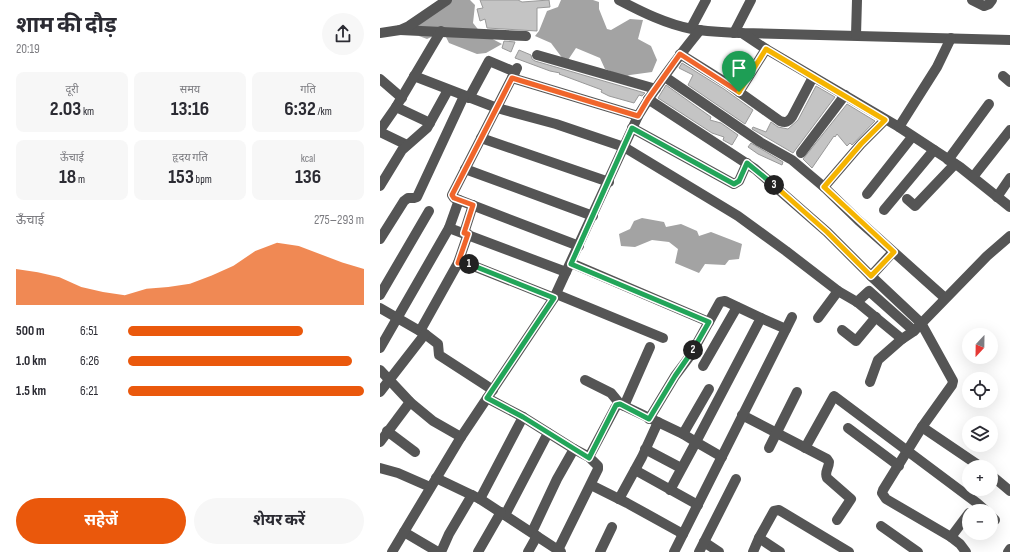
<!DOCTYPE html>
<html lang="hi">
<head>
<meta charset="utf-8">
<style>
	:root { --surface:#fff; --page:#f7f7f7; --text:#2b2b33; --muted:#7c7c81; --accent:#ea580c }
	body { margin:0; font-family:"Sofia Sans Condensed","Noto Sans Devanagari",sans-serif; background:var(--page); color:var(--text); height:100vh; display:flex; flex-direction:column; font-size:15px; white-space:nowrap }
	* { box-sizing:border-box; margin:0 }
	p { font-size:13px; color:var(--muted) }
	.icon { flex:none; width:22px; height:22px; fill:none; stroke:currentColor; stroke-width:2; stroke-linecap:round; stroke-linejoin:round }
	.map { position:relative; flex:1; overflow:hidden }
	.drawer { display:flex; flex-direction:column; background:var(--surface); width:380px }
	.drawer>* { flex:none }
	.needle { width:26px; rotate:202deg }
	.buttons { position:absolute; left:582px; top:328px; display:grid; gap:8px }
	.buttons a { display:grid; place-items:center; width:36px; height:36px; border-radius:50%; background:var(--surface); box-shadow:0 4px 16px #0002; font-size:20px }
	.pin { position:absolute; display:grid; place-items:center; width:34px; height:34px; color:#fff; margin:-41px -17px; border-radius:50% 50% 50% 0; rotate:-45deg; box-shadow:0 0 4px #0007 }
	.pin .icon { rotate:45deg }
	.km { position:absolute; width:20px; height:20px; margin:-10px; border-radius:50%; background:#222; color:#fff; font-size:11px; line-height:20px; text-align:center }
	.round { display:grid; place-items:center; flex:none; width:42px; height:42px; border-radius:21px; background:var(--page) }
	.overview { display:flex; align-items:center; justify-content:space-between; height:68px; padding:0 16px }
	h1 { font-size:22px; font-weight:700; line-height:30px }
	.metrics { display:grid; grid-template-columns:repeat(3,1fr); gap:6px; height:68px; padding:4px 16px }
	.metrics div { display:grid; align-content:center; border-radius:8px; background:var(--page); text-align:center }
	.metrics b { font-size:20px; font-weight:700 }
	.metrics small { font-size:11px; font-weight:400 }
	.metrics p { font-size:11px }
	.chart { height:112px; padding:8px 16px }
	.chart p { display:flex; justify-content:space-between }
	.chart svg { width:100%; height:72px; margin-top:4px; fill:var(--accent); opacity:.7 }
	.cta { display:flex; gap:8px; margin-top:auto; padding:8px 16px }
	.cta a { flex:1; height:46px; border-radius:24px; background:var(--accent); color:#fff; font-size:16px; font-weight:700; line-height:46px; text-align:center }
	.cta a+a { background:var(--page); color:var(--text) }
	ul { padding:0 16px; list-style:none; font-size:13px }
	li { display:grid; grid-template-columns:64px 48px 1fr; align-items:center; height:30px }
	li i { height:10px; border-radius:5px; background:var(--accent) }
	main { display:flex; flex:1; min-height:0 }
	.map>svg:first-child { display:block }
	.water { fill:#a3a3a3 }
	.building { fill:#c4c4c4; stroke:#999 }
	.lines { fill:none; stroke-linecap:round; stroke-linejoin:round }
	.minor { stroke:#555; stroke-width:10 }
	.split-1-casing { stroke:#fff; stroke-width:8 }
	.split-2-casing { stroke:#fff; stroke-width:8 }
	.split-3-casing { stroke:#fff; stroke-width:8 }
	.split-4-casing { stroke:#fff; stroke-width:8 }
	.split-1 { stroke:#f0652b; stroke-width:5 }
	.split-2 { stroke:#22a559; stroke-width:5 }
	.split-3 { stroke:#22a559; stroke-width:5 }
	.split-4 { stroke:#f5b400; stroke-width:5 }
</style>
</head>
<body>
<main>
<section class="drawer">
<div class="overview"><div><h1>शाम की दौड़</h1><p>20:19</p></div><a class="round"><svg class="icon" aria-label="share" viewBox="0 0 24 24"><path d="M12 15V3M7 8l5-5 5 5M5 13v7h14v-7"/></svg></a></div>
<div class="metrics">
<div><p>दूरी</p><b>2.03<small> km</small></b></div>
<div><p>समय</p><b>13:16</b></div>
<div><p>गति</p><b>6:32<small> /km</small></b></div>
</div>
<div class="metrics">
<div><p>ऊँचाई</p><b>18<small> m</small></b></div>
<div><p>हृदय गति</p><b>153<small> bpm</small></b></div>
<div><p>kcal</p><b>136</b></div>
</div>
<div class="chart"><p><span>ऊँचाई</span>275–293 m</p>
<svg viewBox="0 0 160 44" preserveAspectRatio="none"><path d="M0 44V22L10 24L20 27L30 33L40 36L50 38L60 34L70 33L80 31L90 26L100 20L110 11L120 6L130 8L140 13L150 18L160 22V44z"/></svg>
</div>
<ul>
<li><b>500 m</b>6:51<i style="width:74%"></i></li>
<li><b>1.0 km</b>6:26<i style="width:95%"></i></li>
<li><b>1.5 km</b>6:21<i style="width:100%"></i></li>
</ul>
<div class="cta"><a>सहेजें</a><a>शेयर करें</a></div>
</section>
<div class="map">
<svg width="630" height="552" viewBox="0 0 630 552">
	<rect width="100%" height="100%" fill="#fff"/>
	<g class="water">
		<path d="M70 0H90L95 5 93 23 101 33 122 44 106 53 97 54 69 43 66 37 58 34 47 39 39 36 36 27Z"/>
		<path d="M181 0H213L219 2V9L227 29 231 30 250 19 263 20 258 39 271 46 277 60 272 72 250 75 245 77 225 69 220 58 196 48 186 63 171 43 155 36 159 31 167 11 178 7Z"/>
		<path d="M262 218 284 222 286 227 301 224 317 231 319 236 331 232 362 244 359 259 349 260 345 265 325 264 319 273 295 263 298 249 289 242 272 240 255 247 241 246 239 234 250 229 254 221Z"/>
	</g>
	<g class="building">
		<path d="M100 0H138L142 2 169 0 170 7 157 8V31L107 28 105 19 100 21 97 9 103 8Z"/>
		<path d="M124 41 135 42 131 52 122 48Z"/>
		<path d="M139 50 151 55 152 59 155 61 265 93 262 96 259 95 254 103 229 96 221 92 222 90 179 74 180 73 170 71 135 58Z"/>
		<path d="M302 63 344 89 373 110 365 124 308 85 313 75 299 68Z"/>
		<path d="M286 85 331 117 330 120 341 123 358 135 352 145 343 140 344 137 332 133 278 98Z"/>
		<path d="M436 86 455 97 413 153 372 129 373 127 386 132 391 122 398 127 408 129 418 120Z"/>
		<path d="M467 104 495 121 472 145 470 143 467 146 457 134 455 137 454 136 432 168 423 159Z"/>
		<path d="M371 143 403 162 402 165 378 154 368 147Z"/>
	</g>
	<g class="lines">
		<g class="minor">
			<path d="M239 0C262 12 286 24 312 29 328 32 345 32 362 33L630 40"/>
			<path d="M592 0 604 6 609 4 612 0"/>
			<path d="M311 28 326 0"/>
			<path d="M20 30 146 36"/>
			<path d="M0 33 20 30 29 26 67 0"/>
			<path d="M354 33 371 0"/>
			<path d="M362 33 386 49 519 127 580 167 630 207"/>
			<path d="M476 35 477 0"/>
			<path d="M300 54 348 84 400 121C406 123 408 122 412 117L433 77"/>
			<path d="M157 55 276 89"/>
			<path d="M137 68 72 195 74 198 79 200 199 246"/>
			<path d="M34 76 117 108 176 124 244 147 358 216 406 251 458 291 477 302 522 339"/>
			<path d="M623 76 630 82"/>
			<path d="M285 77 380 142 412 160 444 187 478 220 565 298"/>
			<path d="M132 78 258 116"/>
			<path d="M0 79 22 98"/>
			<path d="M359 92 386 49"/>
			<path d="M89 98 109 61 135 72"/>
			<path d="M268 99 375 169 447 232 491 276 541 323 573 381 572 385 542 427 503 490 502 493 506 499 571 537 580 544 586 552"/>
			<path d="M16 107 50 123"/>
			<path d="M519 127 557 67 571 38"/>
			<path d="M252 128 354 184 359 181 367 163"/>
			<path d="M0 130 16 107 61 31"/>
			<path d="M0 132 27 145"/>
			<path d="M101 138 229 182"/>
			<path d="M421 153 465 95"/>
			<path d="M568 160 609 104"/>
			<path d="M85 169 213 216"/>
			<path d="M593 177 630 130"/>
			<path d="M0 186 22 150 47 128 68 90"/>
			<path d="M444 187 481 144 505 120"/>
			<path d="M487 194 532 137"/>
			<path d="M617 197 630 178"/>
			<path d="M527 199 535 206 575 164"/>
			<path d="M504 210 554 150"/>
			<path d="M69 228 79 200"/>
			<path d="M84 233 93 205"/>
			<path d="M0 239 24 201 28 198H34L37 197 84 96"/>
			<path d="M78 263 88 234"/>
			<path d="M191 263 329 322"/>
			<path d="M491 276 513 252"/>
			<path d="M176 294 283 338"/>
			<path d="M0 295 49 211"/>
			<path d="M477 302 489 291 534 331"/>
			<path d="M0 308 45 334 58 344 59 355 113 390"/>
			<path d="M381 318 406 329"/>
			<path d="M438 318 458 291"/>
			<path d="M462 330 476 341 496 317"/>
			<path d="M40 331 78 263H86L174 298"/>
			<path d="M0 348 69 228 186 272"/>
			<path d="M323 366 357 307"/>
			<path d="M0 370 30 402 53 421 81 437"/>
			<path d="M205 380 231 393 240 404"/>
			<path d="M490 382 498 360 522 339 534 331 607 256 630 236"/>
			<path d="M0 392 45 334"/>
			<path d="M107 398 143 417 194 449 177 479 152 532"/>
			<path d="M244 406 270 347"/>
			<path d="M362 415 447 459 449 462C449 468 444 472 447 478L471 499 457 520"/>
			<path d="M269 419 295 376 310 356 340 302 345 301 381 318 316 442 342 457"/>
			<path d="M542 427 601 467"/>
			<path d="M468 428 519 466"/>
			<path d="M7 431 35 452"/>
			<path d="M303 434 329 389"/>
			<path d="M0 442 30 402"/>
			<path d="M389 448 417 392"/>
			<path d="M425 448 454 396 597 503 606 511"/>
			<path d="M194 449 209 457 235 408 238 404H240L303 434 316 442 290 490"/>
			<path d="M265 449 301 468"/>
			<path d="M0 468 18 473 50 487"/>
			<path d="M255 470 318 505"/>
			<path d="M611 475 630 491"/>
			<path d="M56 478 100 499 181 552"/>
			<path d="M211 485 247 503 303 534"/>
			<path d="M100 499 143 417"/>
			<path d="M239 499 262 457 278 422"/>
			<path d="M125 515 168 433"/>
			<path d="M611 516 615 520"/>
			<path d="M501 526 538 552"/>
			<path d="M24 532 58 552"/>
			<path d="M571 537 589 513"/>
			<path d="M379 538 394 511 399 510 469 552"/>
			<path d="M324 542 339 552"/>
			<path d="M178 550 218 469V466L209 457"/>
			<path d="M12 552 81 437 174 298 258 116C276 86 298 57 320 30"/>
			<path d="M61 552 69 534 92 495"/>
			<path d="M98 552 121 512"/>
			<path d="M148 552 157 536"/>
			<path d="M220 552 232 527"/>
			<path d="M294 552 412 317"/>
			<path d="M319 552 356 479"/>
			<path d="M373 552 379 538 400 552"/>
			<path d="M628 552 630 549"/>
		</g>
	</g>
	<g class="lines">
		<defs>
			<path id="split-1" d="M89 264 82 262 78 263 88 234 84 233 93 205 74 198 72 195 132 78 258 116 268 99 300 54 359 92"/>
			<path id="split-2" d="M89 264 174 298 107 398 143 417 209 458 236 405 240 404 269 419 295 376 313 350"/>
			<path id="split-3" d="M313 350 329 322 191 264 252 128 354 184 359 181 367 163 394 185"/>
			<path id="split-4" d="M359 92 386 49 505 120 481 144 444 187 514 252 491 276 447 232 394 185"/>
		</defs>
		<use href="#split-1" class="split-1-casing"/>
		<use href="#split-2" class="split-2-casing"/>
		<use href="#split-3" class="split-3-casing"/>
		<use href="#split-4" class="split-4-casing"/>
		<use href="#split-1" class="split-1"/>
		<use href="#split-2" class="split-2"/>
		<use href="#split-3" class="split-3"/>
		<use href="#split-4" class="split-4"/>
	</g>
</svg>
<div class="buttons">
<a><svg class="needle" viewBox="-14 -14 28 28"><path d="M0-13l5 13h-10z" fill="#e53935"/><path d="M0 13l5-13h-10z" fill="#7c7c81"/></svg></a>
<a><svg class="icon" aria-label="locate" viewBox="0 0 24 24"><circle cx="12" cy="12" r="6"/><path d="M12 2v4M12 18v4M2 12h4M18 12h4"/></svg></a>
<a><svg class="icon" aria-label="layers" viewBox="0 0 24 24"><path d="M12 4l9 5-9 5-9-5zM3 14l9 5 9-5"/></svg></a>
<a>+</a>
<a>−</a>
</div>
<div class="pin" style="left:359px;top:92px;background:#1e9e55"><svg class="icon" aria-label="arrive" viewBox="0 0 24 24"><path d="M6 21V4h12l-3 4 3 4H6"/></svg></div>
<b class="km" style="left:89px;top:264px">1</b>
<b class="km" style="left:313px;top:350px">2</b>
<b class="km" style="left:394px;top:185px">3</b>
</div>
</main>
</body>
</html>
